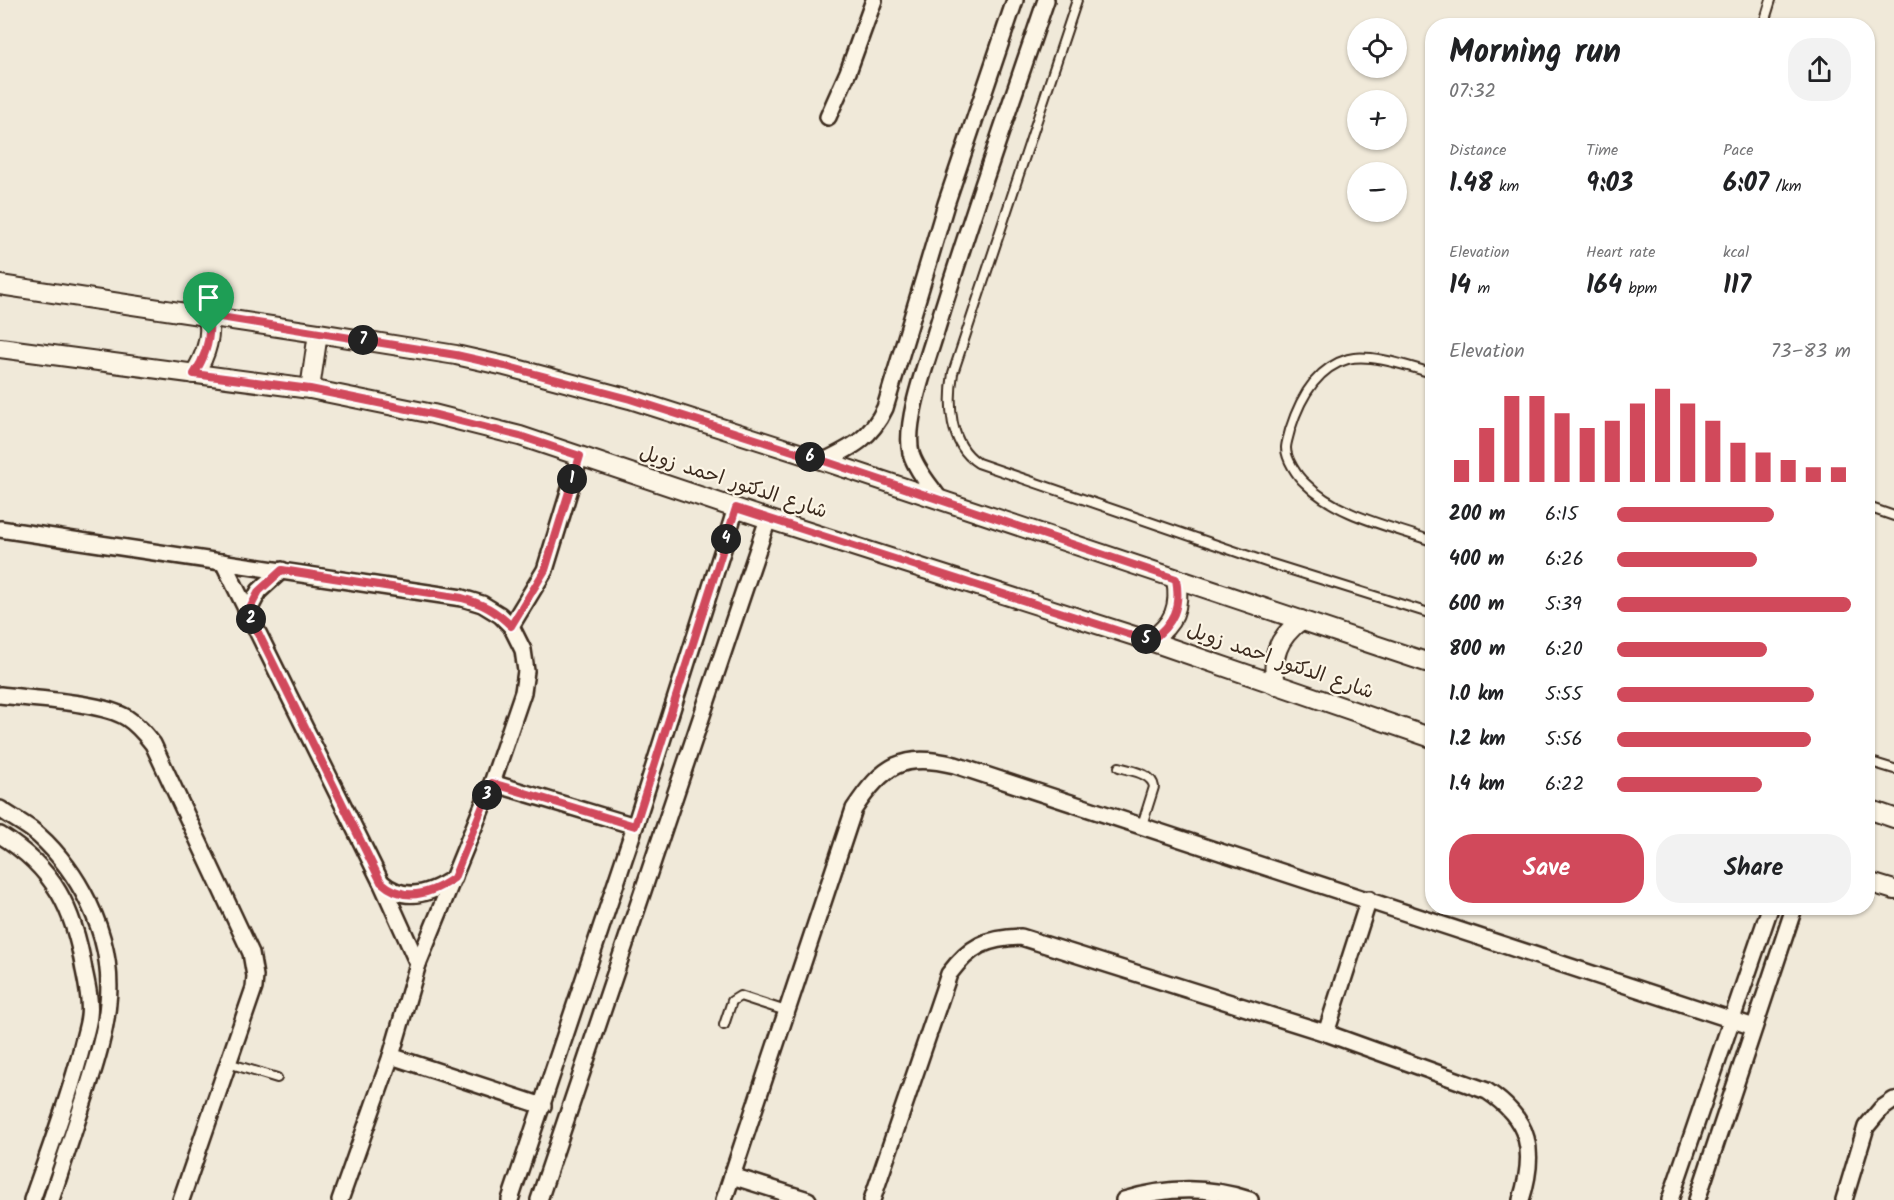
<!DOCTYPE html>
<html lang="en">
<head>
<meta charset="utf-8">
<style>
	:root { --surface:#fff; --page:#f2f2f2; --text:#202124; --muted:#757577; --accent:#d1495b }
	body { margin:0; font-family:Kalam,"Playpen Sans Arabic",sans-serif; background:var(--page); color:var(--text); height:100vh; display:flex; flex-direction:column; font-size:22px; white-space:nowrap }
	* { box-sizing:border-box; margin:0 }
	p { font-size:20px; color:var(--muted) }
	.icon { flex:none; width:33px; height:33px; fill:none; stroke:currentColor; stroke-width:2; stroke-linecap:round; stroke-linejoin:round }
	.map { position:relative; flex:1; overflow:hidden }
	.drawer { position:absolute; left:1425px; top:18px; width:450px; height:897px; display:flex; flex-direction:column; background:var(--surface); border-radius:24px; box-shadow:0 2px 4px #0004 }
	.drawer>* { flex:none }
	.fabs { position:absolute; left:1347px; top:18px; display:grid; gap:12px }
	.fabs a { display:grid; place-items:center; width:60px; height:60px; border-radius:50%; background:var(--surface); box-shadow:0 2px 4px #0004; font-size:30px }
	.pin { position:absolute; display:grid; place-items:center; width:51px; height:51px; color:#fff; margin:-62px -26px; border-radius:50% 50% 50% 0; rotate:-45deg; box-shadow:0 0 6px #0007 }
	.pin .icon { rotate:45deg }
	.km { position:absolute; width:30px; height:30px; margin:-15px; border-radius:50%; background:#222; color:#fff; font-size:16px; line-height:30px; text-align:center }
	.round { display:grid; place-items:center; flex:none; width:63px; height:63px; border-radius:24px; background:var(--page) }
	.head { display:flex; align-items:center; justify-content:space-between; height:102px; padding:0 24px }
	h1 { font-size:33px; font-weight:700; line-height:45px }
	.stats { display:grid; grid-template-columns:repeat(3,1fr); gap:9px; height:102px; padding:6px 24px }
	.stats div { display:grid; align-content:center }
	.stats b { font-size:26px; font-weight:700 }
	.stats small { font-size:16px; font-weight:400 }
	.stats p { font-size:16px }
	.chart { height:168px; padding:12px 24px }
	.chart p { display:flex; justify-content:space-between }
	.chart svg { width:100%; height:108px; margin-top:6px; stroke:var(--accent); stroke-width:6 }
	.cta { display:flex; gap:12px; margin-top:auto; padding:12px 24px }
	.cta a { flex:1; height:69px; border-radius:24px; background:var(--accent); color:#fff; font-size:24px; font-weight:700; line-height:69px; text-align:center }
	.cta a+a { background:var(--page); color:var(--text) }
	ul { padding:0 24px; list-style:none; font-size:20px }
	li { display:grid; grid-template-columns:96px 72px 1fr; align-items:center; height:45px }
	li i { height:15px; border-radius:8px; background:var(--accent) }
	.map>svg:first-child { display:block }
	.lines { fill:none; stroke-linecap:round; stroke-linejoin:round }
	.service-casing { stroke:#3b2a1e; stroke-width:12 }
	.minor-casing { stroke:#3b2a1e; stroke-width:20 }
	.tertiary-casing { stroke:#3b2a1e; stroke-width:22 }
	.service { stroke:#fcf5e5; stroke-width:8 }
	.minor { stroke:#fcf5e5; stroke-width:15 }
	.tertiary { stroke:#fcf5e5; stroke-width:18 }
	.route-casing { stroke:#fff; stroke-width:12 }
	.route { stroke:#d1495b; stroke-width:8 }
	.labels { text-anchor:middle; dominant-baseline:central; stroke-width:4.5; stroke-linejoin:round; paint-order:stroke }
	.street-label { font-size:20px; fill:#3b2a1e; stroke:#fcf5e5 }
</style>
</head>
<body>
<div class="map">
<svg width="1894" height="1200" viewBox="0 0 1894 1200">
	<rect width="100%" height="100%" fill="#f0e9d9"/>
	<filter id="ink" filterUnits="userSpaceOnUse"><feTurbulence type="fractalNoise" baseFrequency=".0167" numOctaves="2"/><feDisplacementMap in="SourceGraphic" scale="12" xChannelSelector="R" yChannelSelector="G"/><feConvolveMatrix kernelMatrix="1 2 1 2 8 2 1 2 1" color-interpolation-filters="sRGB"/></filter>
	<g filter="url(#ink)">
		<g class="lines">
			<defs>
				<g id="service">
					<path d="M1077 0 953 373C948 404 949 444 978 463L1269 563 1432 614"/>
					<path d="M1763 26 1771 0"/>
					<path d="M1432 373C1410 367 1371 353 1348 359 1316 368 1299 401 1290 430 1289 435 1286 443 1286 448 1286 459 1297 476 1305 483 1337 516 1390 526 1432 541"/>
					<path d="M1868 507 1894 516"/>
					<path d="M1868 761 1894 769"/>
					<path d="M1119 767C1131 771 1152 773 1154 787L1142 825"/>
					<path d="M724 1025 732 1001 740 996 786 1011"/>
					<path d="M228 1063 277 1078"/>
				</g>
				<g id="minor">
					<path d="M828 117 848 72 874 0"/>
					<path d="M824 461C853 447 871 438 885 408L946 204 1015 0"/>
					<path d="M940 500C930 485 916 470 911 453 904 424 925 367 934 338 968 224 1008 112 1046 0"/>
					<path d="M0 529 462 598 482 604 500 615 511 626 523 650 526 671 523 692 492 783 418 964 391 1056 340 1200"/>
					<path d="M223 562 381 882 418 964"/>
					<path d="M248 612 259 591 282 570"/>
					<path d="M511 626 545 570 580 456"/>
					<path d="M0 695C31 699 103 702 127 718 138 725 145 734 153 744L251 953 255 976 254 988 181 1200"/>
					<path d="M492 783 635 826"/>
					<path d="M0 809C10 816 21 822 31 829 52 845 71 870 83 892 125 968 109 1023 84 1100 73 1133 62 1167 51 1200"/>
					<path d="M0 835C54 868 74 909 84 970 87 984 91 1001 89 1016 88 1027 83 1040 81 1051 68 1102 49 1151 32 1200"/>
					<path d="M381 882C404 903 431 894 454 878"/>
					<path d="M1326 1033 1369 899"/>
					<path d="M391 1056 543 1106"/>
					<path d="M732 1176 808 1200"/>
					<path d="M510 1200 635 826 736 508"/>
					<path d="M539 1200 768 519"/>
					<path d="M724 1200 854 809C883 765 903 752 955 765L1754 1027"/>
					<path d="M872 1200 949 974C970 946 986 938 1021 937L1326 1033 1487 1091C1531 1120 1536 1152 1521 1200"/>
					<path d="M1124 1200C1165 1187 1209 1186 1250 1200"/>
					<path d="M1670 1200 1770 908"/>
					<path d="M1697 1200 1794 908"/>
					<path d="M1844 1200 1866 1127 1881 1109 1894 1100"/>
				</g>
				<g id="tertiary">
					<path d="M0 285 318 333 456 355 505 366 630 399 824 461 1432 664"/>
					<path d="M0 348 310 389 433 414 520 436 768 519 1150 641 1432 738"/>
					<path d="M194 374C206 356 212 336 208 315"/>
					<path d="M310 389 318 333"/>
					<path d="M1150 641C1174 624 1181 607 1176 579"/>
					<path d="M1276 685C1271 656 1277 639 1301 620"/>
					<path d="M1868 809 1894 818"/>
					<path d="M1868 882 1894 890"/>
				</g>
			</defs>
			<use href="#service" class="service-casing"/>
			<use href="#minor" class="minor-casing"/>
			<use href="#tertiary" class="tertiary-casing"/>
			<use href="#service" class="service"/>
			<use href="#minor" class="minor"/>
			<use href="#tertiary" class="tertiary"/>
		</g>
	</g>
	<g class="lines" filter="url(#ink)">
		<defs>
			<path id="route" d="M208 315 456 355 505 366 630 399 824 461 1176 579C1181 607 1174 624 1150 641L736 508 635 826 492 783 454 878C431 894 404 903 381 882L248 612 259 591 282 570 462 598C483 604 495 610 511 626L545 570 580 456 520 436 432 414 310 389 194 374C206 356 212 336 208 315Z"/>
		</defs>
		<use href="#route" class="route-casing"/>
		<use href="#route" class="route"/>
	</g>
	<g class="labels">
		<g class="street-label">
			<text transform="translate(733 483) rotate(18)">شارع الدكتور احمد زويل</text>
			<text transform="translate(1280 662) rotate(19)">شارع الدكتور احمد زويل</text>
		</g>
	</g>
</svg>
<div class="fabs">
<a><svg class="icon" aria-label="locate" viewBox="0 0 24 24"><circle cx="12" cy="12" r="6"/><path d="M12 2v4M12 18v4M2 12h4M18 12h4"/></svg></a>
<a>+</a>
<a>−</a>
</div>
<div class="pin" style="left:209px;top:334px;background:#1e9e55"><svg class="icon" aria-label="arrive" viewBox="0 0 24 24"><path d="M6 21V4h12l-3 4 3 4H6"/></svg></div>
<b class="km" style="left:572px;top:479px">1</b>
<b class="km" style="left:251px;top:619px">2</b>
<b class="km" style="left:487px;top:795px">3</b>
<b class="km" style="left:726px;top:539px">4</b>
<b class="km" style="left:1146px;top:639px">5</b>
<b class="km" style="left:810px;top:457px">6</b>
<b class="km" style="left:363px;top:340px">7</b>
<section class="drawer">
<div class="head"><div><h1>Morning run</h1><p>07:32</p></div><a class="round"><svg class="icon" aria-label="share" viewBox="0 0 24 24"><path d="M12 15V3M7 8l5-5 5 5M5 13v7h14v-7"/></svg></a></div>
<div class="stats">
<div><p>Distance</p><b>1.48<small> km</small></b></div>
<div><p>Time</p><b>9:03</b></div>
<div><p>Pace</p><b>6:07<small> /km</small></b></div>
</div>
<div class="stats">
<div><p>Elevation</p><b>14<small> m</small></b></div>
<div><p>Heart rate</p><b>164<small> bpm</small></b></div>
<div><p>kcal</p><b>117</b></div>
</div>
<div class="chart"><p><span>Elevation</span>73–83 m</p>
<svg viewBox="0 0 160 44" preserveAspectRatio="none"><path d="M5 44V35M15 44V22M25 44V9M35 44V9M45 44V16M55 44V22M65 44V19M75 44V12M85 44V6M95 44V12M105 44V19M115 44V28M125 44V32M135 44V35M145 44V38M155 44V38"/></svg>
</div>
<ul>
<li><b>200 m</b>6:15<i style="width:67%"></i></li>
<li><b>400 m</b>6:26<i style="width:60%"></i></li>
<li><b>600 m</b>5:39<i style="width:100%"></i></li>
<li><b>800 m</b>6:20<i style="width:64%"></i></li>
<li><b>1.0 km</b>5:55<i style="width:84%"></i></li>
<li><b>1.2 km</b>5:56<i style="width:83%"></i></li>
<li><b>1.4 km</b>6:22<i style="width:62%"></i></li>
</ul>
<div class="cta"><a>Save</a><a>Share</a></div>
</section>
</div>
</body>
</html>
